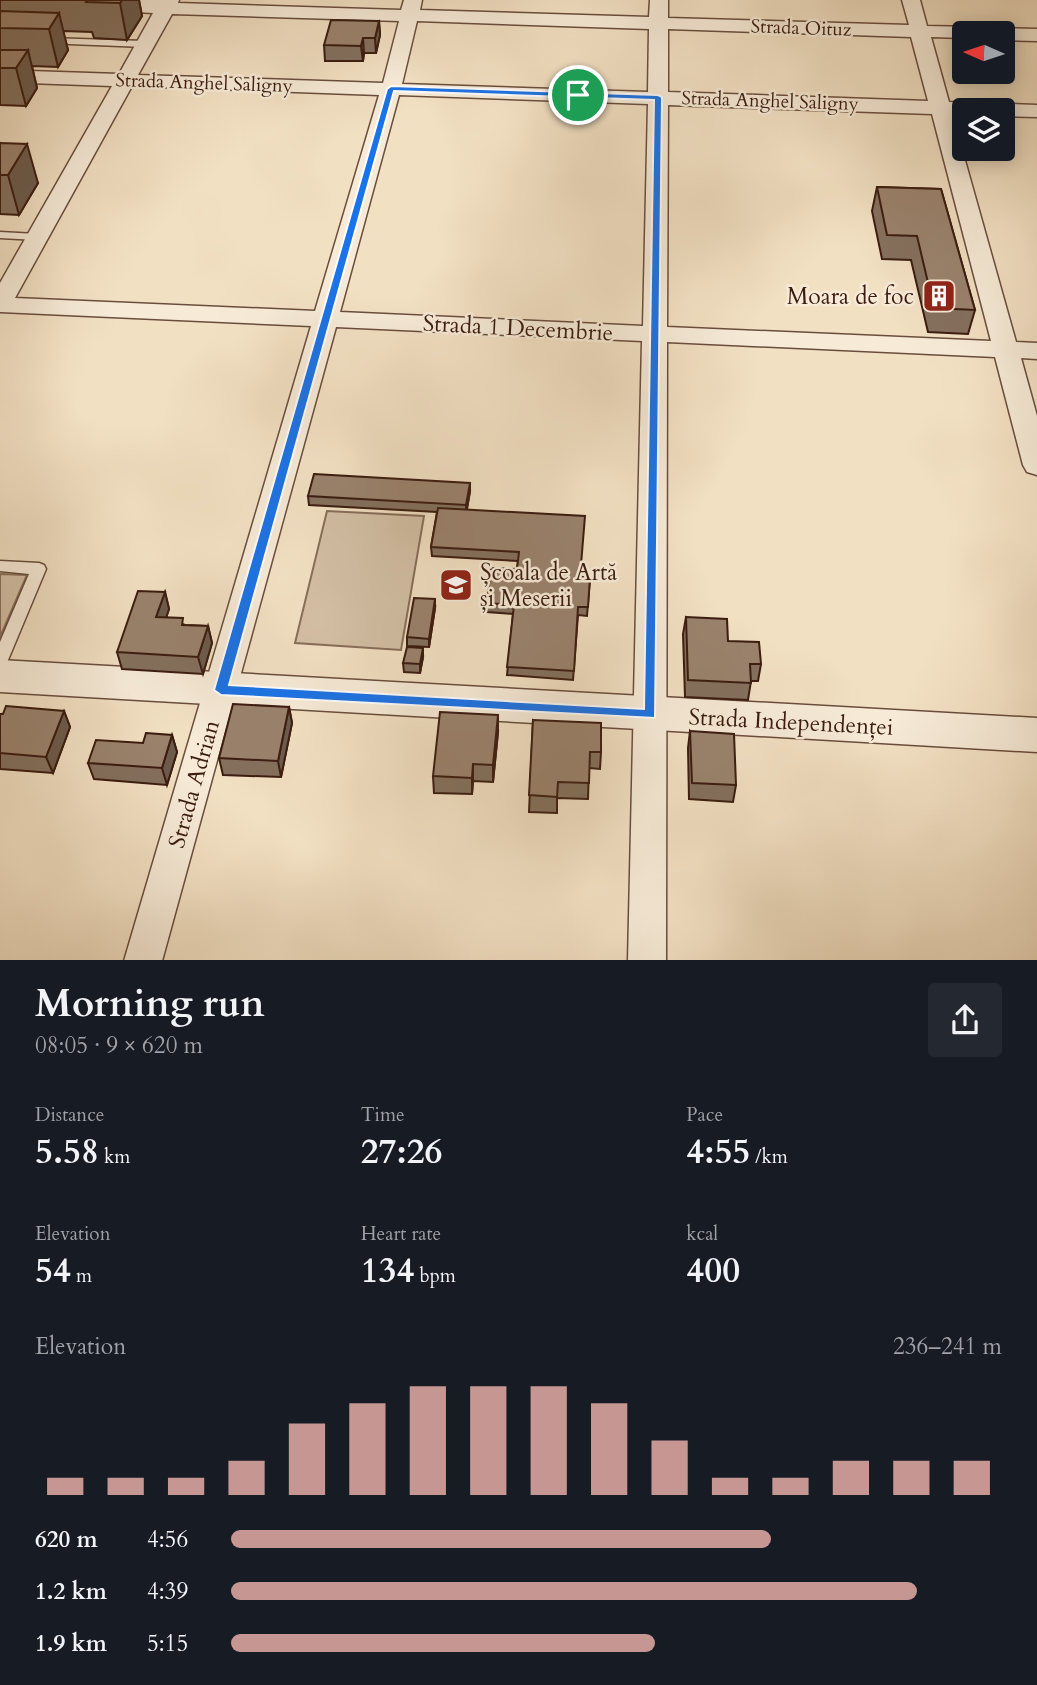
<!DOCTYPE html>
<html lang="en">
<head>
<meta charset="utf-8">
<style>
	:root { --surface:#171b24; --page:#242831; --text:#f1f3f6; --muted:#9ea1a6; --accent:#c59692 }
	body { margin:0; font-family:Cardo,serif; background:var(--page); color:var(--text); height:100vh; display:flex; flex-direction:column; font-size:26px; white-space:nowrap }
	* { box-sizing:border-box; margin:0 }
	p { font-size:23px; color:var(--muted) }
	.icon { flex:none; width:38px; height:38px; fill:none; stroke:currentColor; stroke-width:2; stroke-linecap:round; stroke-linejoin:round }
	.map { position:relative; height:960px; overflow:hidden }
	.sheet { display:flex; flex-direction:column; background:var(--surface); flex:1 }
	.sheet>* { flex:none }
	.needle { width:46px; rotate:273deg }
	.buttons { position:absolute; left:952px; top:21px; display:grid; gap:14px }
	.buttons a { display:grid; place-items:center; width:63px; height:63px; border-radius:7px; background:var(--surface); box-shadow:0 4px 18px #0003; font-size:35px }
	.pin { position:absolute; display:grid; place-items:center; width:60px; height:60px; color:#fff; margin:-30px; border:4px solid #fff; border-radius:50%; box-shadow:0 2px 7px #0007 }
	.round { display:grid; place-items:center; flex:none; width:74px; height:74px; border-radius:7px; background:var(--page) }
	.head { display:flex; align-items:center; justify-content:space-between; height:119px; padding:0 35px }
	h1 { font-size:38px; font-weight:700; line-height:52px }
	.figures { display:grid; grid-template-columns:repeat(3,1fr); gap:10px; height:119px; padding:7px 35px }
	.figures div { display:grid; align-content:center }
	.figures b { font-size:35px; font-weight:700 }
	.figures small { font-size:19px; font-weight:400 }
	.figures p { font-size:19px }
	.chart { height:196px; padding:14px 35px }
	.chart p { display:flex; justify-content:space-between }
	.chart svg { width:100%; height:126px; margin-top:7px; stroke:var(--accent); stroke-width:6 }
	ul { padding:0 35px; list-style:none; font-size:23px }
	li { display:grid; grid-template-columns:112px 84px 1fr; align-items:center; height:52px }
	li i { height:18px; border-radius:9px; background:var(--accent) }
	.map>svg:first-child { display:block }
	.green { fill:#d3bfa5; stroke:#876e5a; stroke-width:2 }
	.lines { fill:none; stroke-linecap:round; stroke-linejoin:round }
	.service-casing { stroke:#694d3d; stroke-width:3 }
	.minor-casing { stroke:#694d3d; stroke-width:3 }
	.tertiary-casing { stroke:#694d3d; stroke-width:3 }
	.service { fill:#f7ebd8; fill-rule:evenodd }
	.minor { fill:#f7ebd8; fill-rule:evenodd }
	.tertiary { fill:#f7ebd8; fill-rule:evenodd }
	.wall { fill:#84705e; stroke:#3b1c10; stroke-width:2 }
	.shaded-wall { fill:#6c5b4c; stroke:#3b1c10; stroke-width:2 }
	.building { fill:#9a826d; stroke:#3b1c10; stroke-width:2 }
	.route { fill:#1a73e8; stroke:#fff; stroke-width:2; fill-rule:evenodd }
	.labels { text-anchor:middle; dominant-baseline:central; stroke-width:5; stroke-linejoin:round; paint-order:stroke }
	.far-street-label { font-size:19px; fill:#3b1c10; stroke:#f7ebd8 }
	.poi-label { font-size:23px; fill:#3b1c10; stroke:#f7ebd8; text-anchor:end }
	.street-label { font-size:23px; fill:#3b1c10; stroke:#f7ebd8 }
</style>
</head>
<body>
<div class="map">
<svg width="1037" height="961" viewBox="0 0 1037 961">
	<rect width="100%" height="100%" fill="#f2e0c3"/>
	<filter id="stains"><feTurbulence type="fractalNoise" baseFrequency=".00286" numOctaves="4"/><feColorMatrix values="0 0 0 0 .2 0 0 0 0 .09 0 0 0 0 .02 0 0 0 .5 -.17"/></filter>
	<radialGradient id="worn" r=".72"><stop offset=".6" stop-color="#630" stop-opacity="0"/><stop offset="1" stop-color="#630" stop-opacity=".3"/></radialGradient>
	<g class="green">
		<path d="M327 511 424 516 401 650 295 643Z"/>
		<path d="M0 574 27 575 0 637Z"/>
	</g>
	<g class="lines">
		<defs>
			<g id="service">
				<path d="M47 38 145 41 150 44 145 47 44 43 42 41Z"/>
				<path d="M0 232 37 234 43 237 37 240 0 238Z"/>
				<path d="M0 561 39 563 44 565 46 569 8 660 6 664 0 666V642L29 574 0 571Z"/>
			</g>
			<g id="minor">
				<path d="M104 0H179L178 3 401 10 404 0H422L420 10 649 17 650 0H668V18L909 25 902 0H920L927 26 972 27 981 33H964V38L931 37 949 102 1037 105V117L1003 116V110H964V115L952 114 1016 342 1037 343V359L1021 358 1037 416V475L1027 472 1023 465 995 357 667 342 666 961H628L642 341 336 327 162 961H124L311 326 0 312V283L112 86 0 82V70L119 74 153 13 98 10 95 6ZM172 14 399 21 383 83 138 75ZM417 21 649 29 648 92 402 84ZM668 29 911 37 928 101 668 92ZM132 86 379 95 315 311 15 298ZM399 95 648 104 643 326 340 312ZM668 105 932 114 991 341 667 327Z"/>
				<path d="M1003 28 1037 29V41L1003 40V33H994Z"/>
			</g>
			<path id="tertiary" d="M0 660 1037 718V752L0 692Z"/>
		</defs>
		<use href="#service" class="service-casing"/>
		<use href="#minor" class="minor-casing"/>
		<use href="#tertiary" class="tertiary-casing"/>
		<use href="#service" class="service"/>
		<use href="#minor" class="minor"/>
		<use href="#tertiary" class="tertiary"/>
	</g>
	<g class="wall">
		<path d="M0 0H139L142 16 127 40 94 38 92 32 63 31 68 50 58 67 32 66 37 88 26 106 0 105Z"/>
		<path d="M379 21 380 35 376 53H364L363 61H325L324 45Z"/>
		<path d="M0 143 38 183 19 215 0 214Z"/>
		<path d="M877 187 941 189 975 310 968 334 928 332 911 260 882 259 872 211Z"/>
		<path d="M470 491 467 509 581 577 590 578 587 616 578 615 573 680 507 675 513 614 487 612V603L517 569 518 561 432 556 431 547 437 512 309 505 308 496Z"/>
		<path d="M165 592 169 609 166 617 185 625 208 626 212 643 203 674 122 669 117 652Z"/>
		<path d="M435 608 429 647 407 646V637Z"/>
		<path d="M686 617 728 641 761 664 758 681H751L748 700 685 697 683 634Z"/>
		<path d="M423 657 420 673 404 672 403 663Z"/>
		<path d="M289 707 292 723 281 777 223 775 219 758Z"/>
		<path d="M64 711 70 727 53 773 0 769V714Z"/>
		<path d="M533 720 601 752 600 769 589 768 588 799 557 798V813L529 812Z"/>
		<path d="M690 731 736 785 733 802 689 799 688 748Z"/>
		<path d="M498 732 493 782 473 781 472 794 434 793 433 776Z"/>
		<path d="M172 735 177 752 167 785 94 779 88 763 143 743Z"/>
	</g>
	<g class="shaded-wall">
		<path d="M122 0H139L142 16 127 40 120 3Z"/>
		<path d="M59 13 68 50 58 67 49 29Z"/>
		<path d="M379 21 380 35 376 53 375 38Z"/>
		<path d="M363 38 364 53 363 61 361 46Z"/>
		<path d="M28 50 37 88 26 106 16 68Z"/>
		<path d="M27 144 38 183 19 215 8 175Z"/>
		<path d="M470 483V491L466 514V505Z"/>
		<path d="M165 592 169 609 161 634 156 617Z"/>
		<path d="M435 599V608L429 647V639Z"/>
		<path d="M208 626 212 643 203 674 198 657Z"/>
		<path d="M423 648V657L420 673V664Z"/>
		<path d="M289 707 292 723 281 777 278 761Z"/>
		<path d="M64 711 70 727 53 773 46 757Z"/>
		<path d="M498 715V732L493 782V765Z"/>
		<path d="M172 735 177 752 167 785 162 768Z"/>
		<path d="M473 764V781L472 794V778Z"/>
	</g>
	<g class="building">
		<path d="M87 0H122L120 3 86 2Z"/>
		<path d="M0 11 59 13 49 29 0 28Z"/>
		<path d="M331 20 379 21 375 38H363L361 46 324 45Z"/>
		<path d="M0 50H28L16 68H0Z"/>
		<path d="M0 143 27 144 8 175H0Z"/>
		<path d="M877 187 941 189 975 310 934 308 917 236 887 235Z"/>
		<path d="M314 474 470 483 466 505 308 496Z"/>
		<path d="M438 508 585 516 580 577 590 578 588 607H578L574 671 507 667 514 605 487 603 491 568 517 569 519 552 431 547Z"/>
		<path d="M138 591 165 592 156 617 183 618 182 625 208 626 198 657 117 652Z"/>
		<path d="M414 598 435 599 429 639 407 637Z"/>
		<path d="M686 617 727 619 728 641 759 642 761 664H750L751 683 688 680Z"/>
		<path d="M407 647 423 648 420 664 403 663Z"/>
		<path d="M233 704 289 707 278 761 219 758Z"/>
		<path d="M6 706 64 711 46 757 0 753V714H3Z"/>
		<path d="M440 712 498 715 493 765 473 764 472 778 433 776Z"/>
		<path d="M533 720 601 723V752H590L589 783 558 782 557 797 529 795Z"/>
		<path d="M690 731 734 734 736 785 692 783Z"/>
		<path d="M146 733 172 735 162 768 88 763 96 740 143 743Z"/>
	</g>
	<path class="route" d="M391 86 658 95 662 97 655 718 221 695 214 690 387 89ZM394 91 654 100 644 709 229 685Z"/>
	<defs>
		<symbol id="building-square" viewBox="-11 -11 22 22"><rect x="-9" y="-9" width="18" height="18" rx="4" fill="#8f2418" stroke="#f7ebd8"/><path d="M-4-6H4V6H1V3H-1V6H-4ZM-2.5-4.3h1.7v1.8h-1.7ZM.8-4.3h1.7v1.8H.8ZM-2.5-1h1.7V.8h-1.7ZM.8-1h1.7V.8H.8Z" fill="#fff"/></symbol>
		<symbol id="school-square" viewBox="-11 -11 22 22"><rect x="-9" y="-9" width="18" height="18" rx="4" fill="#8f2418" stroke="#f7ebd8"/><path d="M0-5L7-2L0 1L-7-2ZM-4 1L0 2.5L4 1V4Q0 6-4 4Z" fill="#fff"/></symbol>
	</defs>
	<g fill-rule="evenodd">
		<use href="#building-square" x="920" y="277" width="38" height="38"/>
		<use href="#school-square" x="437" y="566" width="38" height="38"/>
	</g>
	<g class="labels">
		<g class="far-street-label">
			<text transform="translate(801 28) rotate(2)">Strada Oituz</text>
			<text transform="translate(204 83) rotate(2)">Strada Anghel Saligny</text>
			<text transform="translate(770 101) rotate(2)">Strada Anghel Saligny</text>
		</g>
		<g class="poi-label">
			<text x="914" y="296">Moara de foc</text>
			<text x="480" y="572" text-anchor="start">Școala de Artă<tspan x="480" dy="26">și Meserii</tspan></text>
		</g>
		<g class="street-label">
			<text transform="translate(518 328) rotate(3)">Strada 1 Decembrie</text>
			<text transform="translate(791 722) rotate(3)">Strada Independenței</text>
			<text transform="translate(194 784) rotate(-74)">Strada Adrian</text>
		</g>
	</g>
	<rect width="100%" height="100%" filter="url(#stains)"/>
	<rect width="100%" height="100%" fill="url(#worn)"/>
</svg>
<div class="buttons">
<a><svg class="needle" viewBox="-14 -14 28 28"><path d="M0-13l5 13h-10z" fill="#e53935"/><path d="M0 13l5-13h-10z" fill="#9ea1a6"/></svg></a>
<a><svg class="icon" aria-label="layers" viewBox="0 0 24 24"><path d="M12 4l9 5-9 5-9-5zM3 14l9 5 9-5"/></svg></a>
</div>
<div class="pin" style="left:578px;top:95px;background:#1e9e55"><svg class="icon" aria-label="arrive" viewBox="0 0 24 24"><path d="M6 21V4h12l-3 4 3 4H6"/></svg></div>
</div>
<section class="sheet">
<div class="head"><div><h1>Morning run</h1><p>08:05 · 9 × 620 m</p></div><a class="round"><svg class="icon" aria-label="share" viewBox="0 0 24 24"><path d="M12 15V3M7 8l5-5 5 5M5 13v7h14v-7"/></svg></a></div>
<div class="figures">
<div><p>Distance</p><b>5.58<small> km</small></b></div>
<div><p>Time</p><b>27:26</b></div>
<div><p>Pace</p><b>4:55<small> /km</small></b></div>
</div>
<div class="figures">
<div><p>Elevation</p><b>54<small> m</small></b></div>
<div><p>Heart rate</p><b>134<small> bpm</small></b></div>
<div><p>kcal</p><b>400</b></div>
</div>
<div class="chart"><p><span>Elevation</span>236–241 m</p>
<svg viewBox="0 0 160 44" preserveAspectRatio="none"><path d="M5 44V38M15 44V38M25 44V38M35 44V32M45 44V19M55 44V12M65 44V6M75 44V6M85 44V6M95 44V12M105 44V25M115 44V38M125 44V38M135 44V32M145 44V32M155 44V32"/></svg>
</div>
<ul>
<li><b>620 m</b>4:56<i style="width:70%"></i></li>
<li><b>1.2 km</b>4:39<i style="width:89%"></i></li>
<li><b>1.9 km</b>5:15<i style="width:55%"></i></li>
</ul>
</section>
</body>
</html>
